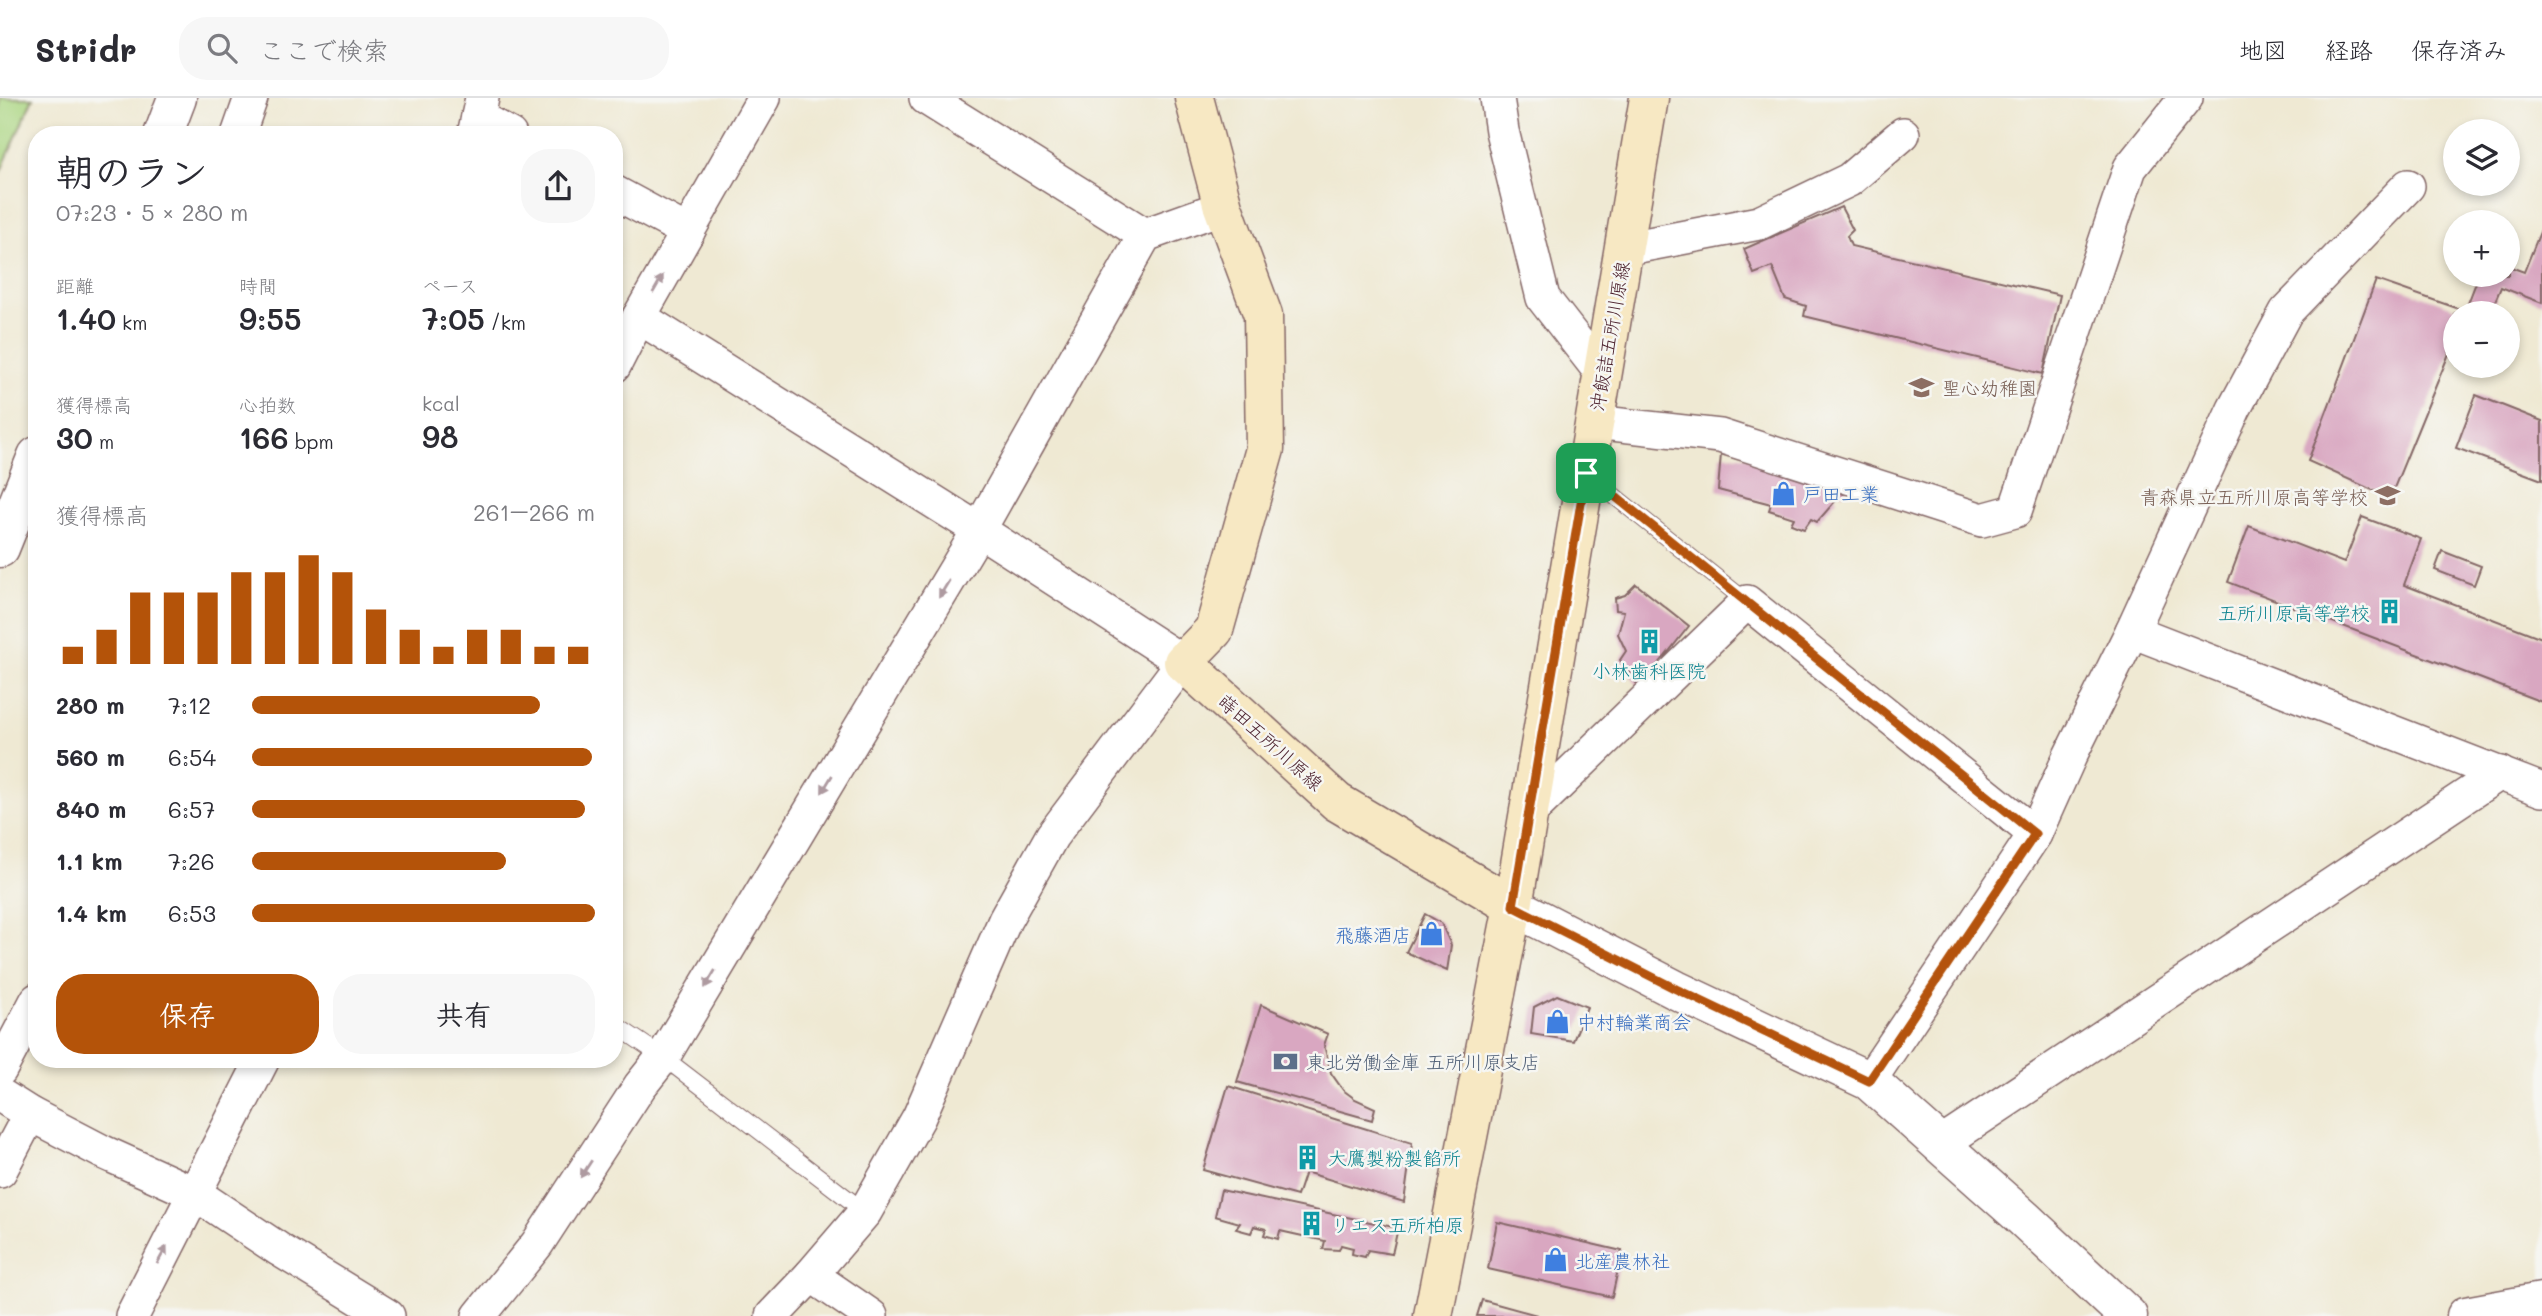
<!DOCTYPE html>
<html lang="ja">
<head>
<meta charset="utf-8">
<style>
	:root { --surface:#fff; --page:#f7f7f7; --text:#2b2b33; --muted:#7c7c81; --line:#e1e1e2; --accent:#b45309 }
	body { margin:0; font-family:Mali,"Klee One",sans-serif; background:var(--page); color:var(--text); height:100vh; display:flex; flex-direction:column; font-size:26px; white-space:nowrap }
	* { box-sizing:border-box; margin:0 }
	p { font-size:23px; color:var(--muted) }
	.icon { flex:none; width:38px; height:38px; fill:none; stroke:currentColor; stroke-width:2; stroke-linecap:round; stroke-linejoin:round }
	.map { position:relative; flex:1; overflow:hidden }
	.side { position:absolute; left:28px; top:28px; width:595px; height:942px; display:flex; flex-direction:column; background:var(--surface); border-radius:28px; box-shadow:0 4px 10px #0003 }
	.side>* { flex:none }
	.buttons { position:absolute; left:2443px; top:21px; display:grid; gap:14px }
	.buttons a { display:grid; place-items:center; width:77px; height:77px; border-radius:50%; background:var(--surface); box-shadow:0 4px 10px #0003; font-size:35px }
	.pin { position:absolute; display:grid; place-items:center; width:60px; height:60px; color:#fff; margin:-30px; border-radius:14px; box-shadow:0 4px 10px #0006 }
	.round { display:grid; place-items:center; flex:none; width:74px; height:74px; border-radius:28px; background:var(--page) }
	.head { display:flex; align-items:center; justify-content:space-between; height:119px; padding:0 28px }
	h1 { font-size:38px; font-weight:600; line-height:52px }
	.stats { display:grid; grid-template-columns:repeat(3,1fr); gap:10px; height:119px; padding:7px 28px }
	.stats div { display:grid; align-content:center }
	.stats b { font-size:30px; font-weight:600 }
	.stats small { font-size:19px; font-weight:400 }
	.stats p { font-size:19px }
	.chart { height:196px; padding:14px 28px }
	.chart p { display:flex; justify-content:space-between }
	.chart svg { width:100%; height:126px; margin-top:7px; stroke:var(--accent); stroke-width:6 }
	.cta { display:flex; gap:14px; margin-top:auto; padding:14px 28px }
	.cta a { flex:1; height:80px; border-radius:28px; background:var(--accent); color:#fff; font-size:28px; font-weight:600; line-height:80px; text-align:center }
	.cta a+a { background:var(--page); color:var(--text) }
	ul { padding:0 28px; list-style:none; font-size:23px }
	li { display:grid; grid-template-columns:112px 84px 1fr; align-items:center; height:52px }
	li i { height:18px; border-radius:9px; background:var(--accent) }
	header { display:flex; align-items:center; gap:42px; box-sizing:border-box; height:98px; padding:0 35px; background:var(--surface); border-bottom:2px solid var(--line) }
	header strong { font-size:33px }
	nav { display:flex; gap:38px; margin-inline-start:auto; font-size:24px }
	.search { width:490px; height:63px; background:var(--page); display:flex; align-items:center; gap:18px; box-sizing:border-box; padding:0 24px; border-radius:28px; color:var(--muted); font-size:26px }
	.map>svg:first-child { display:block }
	.green { fill:#aad581; stroke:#7a7a56; stroke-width:2 }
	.building { fill:#d9a7c1 }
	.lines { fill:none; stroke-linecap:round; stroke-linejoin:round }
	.service-casing { stroke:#846666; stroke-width:18 }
	.minor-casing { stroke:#846666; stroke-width:36 }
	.tertiary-casing { stroke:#846666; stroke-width:41 }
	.secondary-casing { stroke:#846666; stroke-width:41 }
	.service { stroke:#fff; stroke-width:16 }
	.minor { stroke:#fff; stroke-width:33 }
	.tertiary { stroke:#fff; stroke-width:38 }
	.secondary { stroke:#f7e8c3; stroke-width:38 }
	.oneway { fill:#ae9aa0 }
	.route-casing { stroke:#fff; stroke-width:14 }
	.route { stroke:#b45309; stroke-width:9 }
	.labels { text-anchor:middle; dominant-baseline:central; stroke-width:5; stroke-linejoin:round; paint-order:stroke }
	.street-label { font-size:19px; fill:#4a1f2b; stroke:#f6f6f2 }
	.education-label { font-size:19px; fill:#785e54; stroke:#f6f6f2; text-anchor:start }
	.shop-label { font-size:19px; fill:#366cbe; stroke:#f6f6f2; text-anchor:start }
	.culture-label { font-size:19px; fill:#0d838f; stroke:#f6f6f2; text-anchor:start }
	.service-label { font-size:19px; fill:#4e5e75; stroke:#f6f6f2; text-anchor:start }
</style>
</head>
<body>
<header>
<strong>Stridr</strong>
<div class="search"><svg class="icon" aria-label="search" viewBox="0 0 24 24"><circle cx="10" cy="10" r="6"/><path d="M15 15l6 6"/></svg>ここで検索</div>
<nav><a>地図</a><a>経路</a><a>保存済み</a></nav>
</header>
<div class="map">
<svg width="2542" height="1218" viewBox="0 0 2542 1218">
	<rect width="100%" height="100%" fill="#f6f6f2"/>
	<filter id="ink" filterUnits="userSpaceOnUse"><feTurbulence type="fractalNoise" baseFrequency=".0143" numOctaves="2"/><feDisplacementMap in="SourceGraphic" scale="14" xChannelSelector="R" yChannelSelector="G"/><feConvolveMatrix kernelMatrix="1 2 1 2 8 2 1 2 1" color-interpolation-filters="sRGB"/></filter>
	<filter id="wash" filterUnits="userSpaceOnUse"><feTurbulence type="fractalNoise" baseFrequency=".00686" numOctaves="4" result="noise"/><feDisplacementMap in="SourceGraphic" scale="28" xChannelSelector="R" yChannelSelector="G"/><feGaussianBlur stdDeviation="1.57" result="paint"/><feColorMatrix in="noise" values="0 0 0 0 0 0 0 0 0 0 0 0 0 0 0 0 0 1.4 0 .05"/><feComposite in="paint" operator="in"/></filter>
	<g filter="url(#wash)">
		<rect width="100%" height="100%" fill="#efe9d3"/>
		<path class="green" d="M0 0H33L0 75Z"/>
		<g id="blocks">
			<g class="building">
				<path d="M1841 109 1853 132 1847 138 1851 148 2060 197 2043 276 1804 218 1806 208 1785 201 1772 169 1754 176 1744 151Z"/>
				<path d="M2542 129V205L2501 189 2490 215H2455V241L2390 400 2308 363 2376 182 2465 213 2479 177H2508V168L2524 174Z"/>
				<path d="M2476 297 2542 323V382L2456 350Z"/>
				<path d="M1721 356 1759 360 1848 388 1843 396 1838 393 1834 398 1837 401 1817 424 1811 421 1804 431 1791 426 1794 420 1769 412 1771 406 1718 392Z"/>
				<path d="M2362 419 2421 441 2404 487 2542 540V604L2228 484 2249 428 2344 465Z"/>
				<path d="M2442 453 2481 468 2474 487 2435 472Z"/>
				<path d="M1636 486 1689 528 1640 590 1620 562 1626 553 1618 536 1624 513 1616 512 1615 500 1625 497Z"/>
				<path d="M1425 816 1441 825 1451 847 1447 873 1406 854Z"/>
				<path d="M1557 897 1587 909 1573 943 1531 936 1534 909Z"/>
				<path d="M1261 907 1328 936 1324 947 1331 975 1343 992 1355 1001 1375 1010 1372 1022 1237 984Z"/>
				<path d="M1228 988 1412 1045 1404 1104 1305 1074 1297 1098 1203 1072Z"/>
				<path d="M1221 1092 1398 1130 1392 1156 1368 1152 1365 1159 1352 1156 1353 1150 1341 1147 1339 1152 1323 1151 1325 1143 1280 1133 1278 1141 1264 1137 1266 1131 1254 1128 1251 1135 1236 1131 1240 1125 1215 1118Z"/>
				<path d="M1497 1124 1622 1153 1612 1199 1488 1171Z"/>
				<path d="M1482 1202 1537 1217V1218H1477Z"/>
			</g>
		</g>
	</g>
	<g filter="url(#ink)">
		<use href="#blocks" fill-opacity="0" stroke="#846666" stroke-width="2"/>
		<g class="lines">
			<defs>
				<g id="service">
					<path d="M1588 377 1747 504"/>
					<path d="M614 926 663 959 865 1114"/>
				</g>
				<g id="minor">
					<path d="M926 0 1145 137"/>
					<path d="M1497 0 1502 33 1543 200 1603 277"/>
					<path d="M478 19 510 37"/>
					<path d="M238 37 251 0"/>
					<path d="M474 37 482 0"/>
					<path d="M614 94 688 134"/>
					<path d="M1623 151 1759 125 1849 82 1903 36"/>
					<path d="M639 219 979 432 1183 564 1052 738 1005 822 919 1019 865 1114 811 1177"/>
					<path d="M614 268 639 219 764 0"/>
					<path d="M1594 324 1720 338 1982 422 2015 413 2130 70 2186 0"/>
					<path d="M2132 533 2234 311 2286 214 2408 88"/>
					<path d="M1529 715 1747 504 2035 736"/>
					<path d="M0 972 37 902"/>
					<path d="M1869 983 2035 736 2070 658 2132 533 2542 692"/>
					<path d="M0 997 30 1016 103 1054 196 1096 280 1152 388 1218"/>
					<path d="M1941 1046 2500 675"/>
					<path d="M0 1073 30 1016"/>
					<path d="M132 1218 263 961"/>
					<path d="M479 1218 537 1146 640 988 663 959 979 432 1145 137 1223 109"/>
					<path d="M772 1218 811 1177 871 1218"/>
				</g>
				<g id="tertiary">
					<path d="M163 37 177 0"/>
					<path d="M0 450 37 358"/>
					<path d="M1513 808 1676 892 1869 983 2023 1120 2128 1218"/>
					<path d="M2466 1218 2542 1204"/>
				</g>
				<g id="secondary">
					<path d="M1194 0 1223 109 1263 217 1265 351 1214 532 1183 564 1337 704 1513 808"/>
					<path d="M1433 1218 1513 808 1649 0"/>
				</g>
			</defs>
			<use href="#service" class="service-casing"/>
			<use href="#minor" class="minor-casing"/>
			<use href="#tertiary" class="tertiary-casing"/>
			<use href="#secondary" class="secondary-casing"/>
			<use href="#service" class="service"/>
			<use href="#minor" class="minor"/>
			<use href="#tertiary" class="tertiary"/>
			<use href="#secondary" class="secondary"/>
		</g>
		<defs><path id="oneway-solid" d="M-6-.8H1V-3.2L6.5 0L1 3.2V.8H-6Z" transform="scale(1.75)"/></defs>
		<g class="oneway">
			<use href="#oneway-solid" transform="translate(658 186) rotate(-60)"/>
			<use href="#oneway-solid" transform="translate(944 491) rotate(121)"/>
			<use href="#oneway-solid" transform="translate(827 686) rotate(121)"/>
			<use href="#oneway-solid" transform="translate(710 881) rotate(121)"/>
			<use href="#oneway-solid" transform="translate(586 1071) rotate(123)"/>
			<use href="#oneway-solid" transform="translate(162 1157) rotate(-61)"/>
		</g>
	</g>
	<g class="lines" filter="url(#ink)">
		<defs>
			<path id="route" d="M1586 375 2035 736 1869 983 1676 891 1513 808Z"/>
		</defs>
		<use href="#route" class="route-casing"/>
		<use href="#route" class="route"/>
	</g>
	<defs>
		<symbol id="school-bare" viewBox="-9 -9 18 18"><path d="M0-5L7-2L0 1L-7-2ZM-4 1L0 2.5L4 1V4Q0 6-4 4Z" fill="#8d6e63" stroke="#f6f6f2" stroke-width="2.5" paint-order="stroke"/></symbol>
		<symbol id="shop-bare" viewBox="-9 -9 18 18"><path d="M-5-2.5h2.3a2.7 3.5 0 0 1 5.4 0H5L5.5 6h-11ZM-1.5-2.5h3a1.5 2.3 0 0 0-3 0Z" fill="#3f7fe0" stroke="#f6f6f2" stroke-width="2.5" paint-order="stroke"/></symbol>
		<symbol id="building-bare" viewBox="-9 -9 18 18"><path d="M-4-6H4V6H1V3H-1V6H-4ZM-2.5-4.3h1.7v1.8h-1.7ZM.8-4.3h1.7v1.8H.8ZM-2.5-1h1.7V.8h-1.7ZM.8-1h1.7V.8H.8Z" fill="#0f9aa8" stroke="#f6f6f2" stroke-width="2.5" paint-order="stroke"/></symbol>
		<symbol id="bank-bare" viewBox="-9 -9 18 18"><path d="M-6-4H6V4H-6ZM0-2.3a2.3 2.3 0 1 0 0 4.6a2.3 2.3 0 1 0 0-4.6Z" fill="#5c6f8a" stroke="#f6f6f2" stroke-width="2.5" paint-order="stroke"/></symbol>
	</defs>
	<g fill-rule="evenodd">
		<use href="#school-bare" x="1904" y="272" width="35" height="35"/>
		<use href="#shop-bare" x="1766" y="378" width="35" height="35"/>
		<use href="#school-bare" x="2370" y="380" width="35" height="35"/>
		<use href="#building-bare" x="2372" y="496" width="35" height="35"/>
		<use href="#building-bare" x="1632" y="526" width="35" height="35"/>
		<use href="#shop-bare" x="1414" y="818" width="35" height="35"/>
		<use href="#shop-bare" x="1540" y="906" width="35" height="35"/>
		<use href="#bank-bare" x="1268" y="946" width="35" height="35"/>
		<use href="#building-bare" x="1290" y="1042" width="35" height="35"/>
		<use href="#building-bare" x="1294" y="1108" width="35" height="35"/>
		<use href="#shop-bare" x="1538" y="1144" width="35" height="35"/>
	</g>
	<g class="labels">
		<g class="street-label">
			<text transform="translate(1609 238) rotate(-80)">沖飯詰五所川原線</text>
			<text transform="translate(1271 644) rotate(42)">蒔田五所川原線</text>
		</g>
		<g class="education-label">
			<text x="1942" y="289">聖心幼稚園</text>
			<text x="2368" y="398" text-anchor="end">青森県立五所川原高等学校</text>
		</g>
		<g class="shop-label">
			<text x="1803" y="395">戸田工業</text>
			<text x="1411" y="836" text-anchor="end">飛藤酒店</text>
			<text x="1577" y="923">中村輪業商会</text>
			<text x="1575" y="1162">北産農林社</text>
		</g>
		<g class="culture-label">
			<text x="2370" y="514" text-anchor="end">五所川原高等学校</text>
			<text x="1649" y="572" text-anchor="middle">小林歯科医院</text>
			<text x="1328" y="1059">大鷹製粉製餡所</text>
			<text x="1331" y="1126">リエス五所柏原</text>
		</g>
		<g class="service-label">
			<text x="1306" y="963">東北労働金庫 五所川原支店</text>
		</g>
	</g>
</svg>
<div class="buttons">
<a><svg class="icon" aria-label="layers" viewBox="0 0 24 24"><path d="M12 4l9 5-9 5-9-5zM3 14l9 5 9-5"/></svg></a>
<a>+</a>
<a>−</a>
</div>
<div class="pin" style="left:1586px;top:375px;background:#1e9e55"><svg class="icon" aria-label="arrive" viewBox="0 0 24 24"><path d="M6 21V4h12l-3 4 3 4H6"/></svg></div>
<section class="side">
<div class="head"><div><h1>朝のラン</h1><p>07:23 · 5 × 280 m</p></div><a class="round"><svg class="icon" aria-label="share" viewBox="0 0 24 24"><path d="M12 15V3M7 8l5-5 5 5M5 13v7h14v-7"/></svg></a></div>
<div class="stats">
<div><p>距離</p><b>1.40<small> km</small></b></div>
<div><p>時間</p><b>9:55</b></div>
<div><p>ペース</p><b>7:05<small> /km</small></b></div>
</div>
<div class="stats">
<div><p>獲得標高</p><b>30<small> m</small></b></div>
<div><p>心拍数</p><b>166<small> bpm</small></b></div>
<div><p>kcal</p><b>98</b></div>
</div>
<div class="chart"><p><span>獲得標高</span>261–266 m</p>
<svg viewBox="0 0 160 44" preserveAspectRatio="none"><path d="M5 44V38M15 44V32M25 44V19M35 44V19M45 44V19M55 44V12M65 44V12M75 44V6M85 44V12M95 44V25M105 44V32M115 44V38M125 44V32M135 44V32M145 44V38M155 44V38"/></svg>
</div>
<ul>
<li><b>280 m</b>7:12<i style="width:84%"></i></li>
<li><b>560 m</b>6:54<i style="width:99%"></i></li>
<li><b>840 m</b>6:57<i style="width:97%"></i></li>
<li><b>1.1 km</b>7:26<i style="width:74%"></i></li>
<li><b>1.4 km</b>6:53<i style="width:100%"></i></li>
</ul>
<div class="cta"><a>保存</a><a>共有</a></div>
</section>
</div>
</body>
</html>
